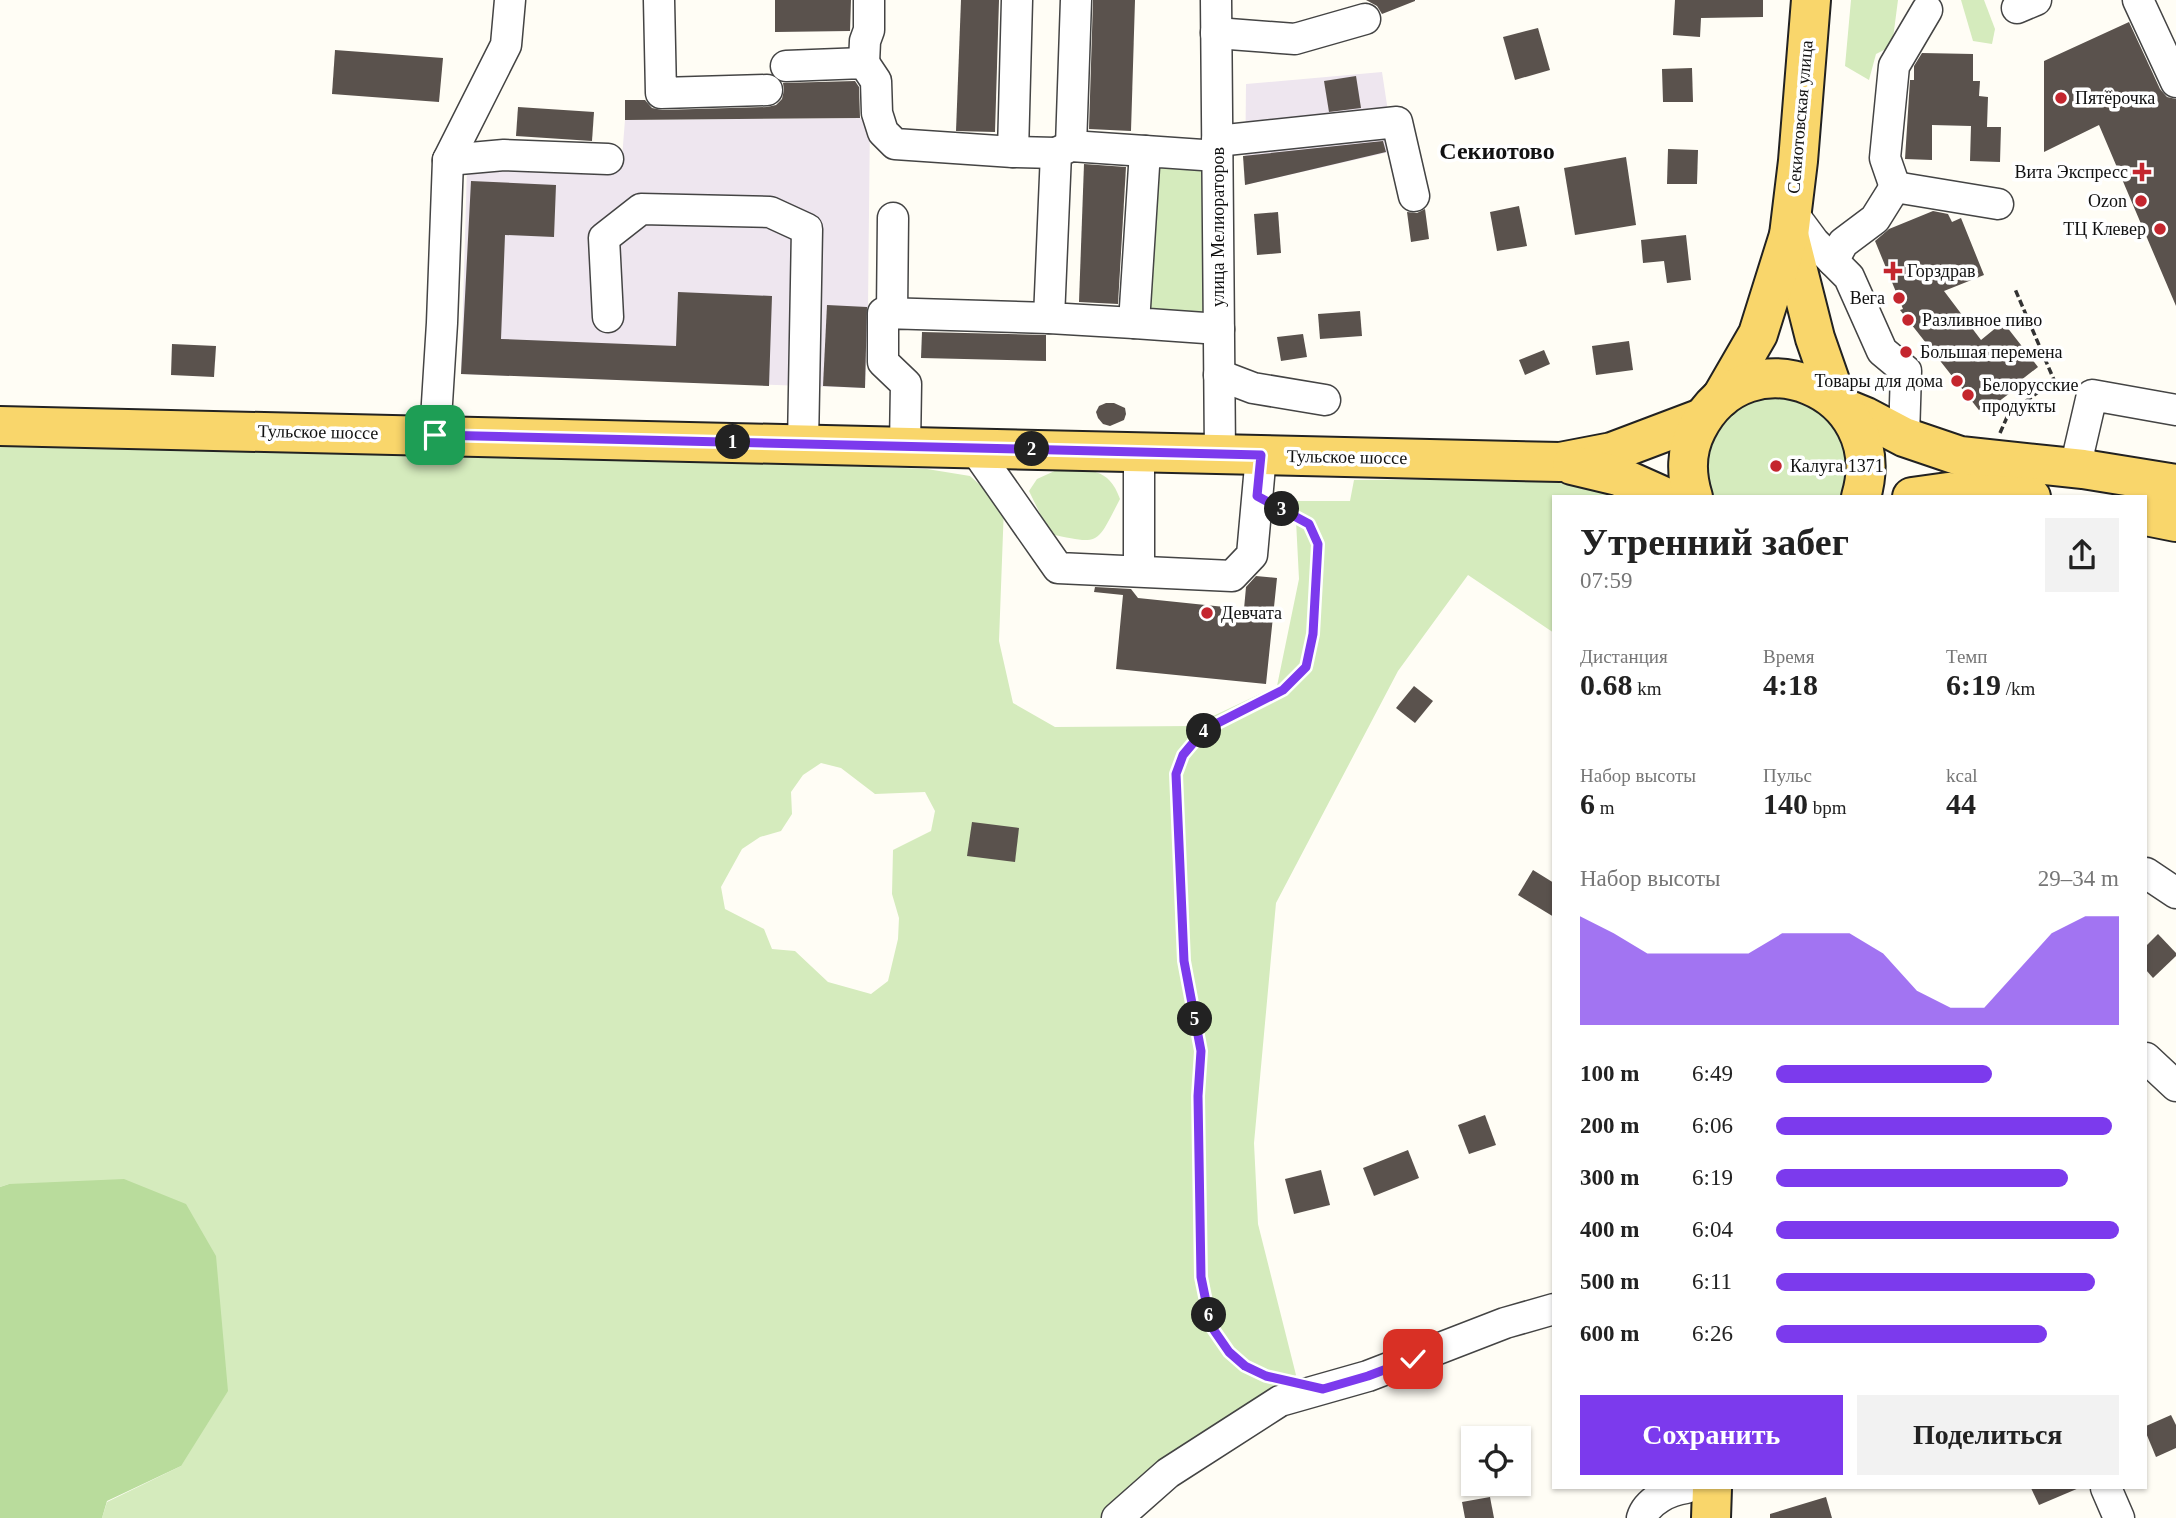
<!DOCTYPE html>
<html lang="ru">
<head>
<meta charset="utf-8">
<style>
	:root { --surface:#fff; --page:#f2f2f2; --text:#222; --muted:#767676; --accent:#7c3aed }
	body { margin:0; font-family:Georgia,serif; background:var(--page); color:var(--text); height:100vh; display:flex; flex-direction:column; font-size:26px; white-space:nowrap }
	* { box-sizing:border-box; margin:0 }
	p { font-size:23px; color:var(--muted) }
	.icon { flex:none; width:38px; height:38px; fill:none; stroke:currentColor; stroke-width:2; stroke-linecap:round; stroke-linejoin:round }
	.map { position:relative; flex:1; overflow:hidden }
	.sheet { position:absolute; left:1552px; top:495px; width:595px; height:994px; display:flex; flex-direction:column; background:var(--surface); border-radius:0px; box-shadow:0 2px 5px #0004 }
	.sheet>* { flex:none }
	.controls { position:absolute; left:1461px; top:1426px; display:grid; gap:14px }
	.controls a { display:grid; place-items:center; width:70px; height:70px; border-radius:0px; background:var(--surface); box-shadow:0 2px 5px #0004; font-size:35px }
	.pin { position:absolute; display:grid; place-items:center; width:60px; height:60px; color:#fff; margin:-30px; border-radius:14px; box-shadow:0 4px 10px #0006 }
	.km { position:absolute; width:35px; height:35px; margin:-18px; border-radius:50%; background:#222; color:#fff; font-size:19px; line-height:35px; text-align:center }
	.round { display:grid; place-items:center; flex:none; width:74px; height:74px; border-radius:0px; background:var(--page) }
	.head { display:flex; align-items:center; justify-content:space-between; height:119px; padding:0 28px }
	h1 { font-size:38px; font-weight:700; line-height:52px }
	.stats { display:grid; grid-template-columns:repeat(3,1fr); gap:10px; height:119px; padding:7px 28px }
	.stats div { display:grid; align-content:center }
	.stats b { font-size:30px; font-weight:700 }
	.stats small { font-size:19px; font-weight:400 }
	.stats p { font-size:19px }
	.chart { height:196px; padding:14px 28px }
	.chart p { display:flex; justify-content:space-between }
	.chart svg { width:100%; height:126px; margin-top:7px; fill:var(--accent); opacity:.7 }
	.cta { display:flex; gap:14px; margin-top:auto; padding:14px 28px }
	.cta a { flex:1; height:80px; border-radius:0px; background:var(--accent); color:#fff; font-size:28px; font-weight:700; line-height:80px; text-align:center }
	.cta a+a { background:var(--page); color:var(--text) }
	ul { padding:0 28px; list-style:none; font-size:23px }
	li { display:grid; grid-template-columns:112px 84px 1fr; align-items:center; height:52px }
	li i { height:18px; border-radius:9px; background:var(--accent) }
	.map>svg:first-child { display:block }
	.industrial { fill:#eee6ef }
	.green { fill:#d5ebbd; fill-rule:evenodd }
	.forest { fill:#b9dc9c }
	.building { fill:#5a524d }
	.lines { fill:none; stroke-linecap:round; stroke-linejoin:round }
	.minor-casing { stroke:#444; stroke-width:33 }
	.major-casing { stroke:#222; stroke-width:42 }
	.path { stroke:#333; stroke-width:3.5; stroke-dasharray:7 3.5; stroke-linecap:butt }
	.minor { stroke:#fff; stroke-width:30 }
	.major { stroke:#f9d66b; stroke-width:38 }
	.route-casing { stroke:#fff; stroke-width:14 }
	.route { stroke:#7c3aed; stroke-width:9 }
	.poi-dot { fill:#c4262e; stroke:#fff; stroke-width:2.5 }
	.labels { text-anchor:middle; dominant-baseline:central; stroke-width:7; stroke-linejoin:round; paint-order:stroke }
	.poi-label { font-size:18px; fill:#111; stroke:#fff; text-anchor:start }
	.street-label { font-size:18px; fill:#111; stroke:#fff }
	.district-label { font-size:24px; font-weight:bold; fill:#111; stroke:#fff }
</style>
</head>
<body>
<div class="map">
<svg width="2176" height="1518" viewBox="0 0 2176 1518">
	<rect width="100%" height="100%" fill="#fffdf5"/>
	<g class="industrial">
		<path d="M1382 72 1394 151 1245 185 1246 84Z"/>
		<path d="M870 118 868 307 865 388 461 374 467 167 621 170 625 120Z"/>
	</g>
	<g class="green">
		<path d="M1851 0H1898L1892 46 1876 54 1869 80 1845 66Z"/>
		<path d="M1961 0H1984L1995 29 1992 44 1973 41Z"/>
		<path d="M1191 162 1201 170 1206 181 1211 312 1202 319 1152 312 1145 296 1153 166Z"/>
		<path d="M1764 396C1777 398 1795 397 1807 402 1841 418 1858 464 1841 497H1710L1705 452 1725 415Z"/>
		<path d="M0 441 663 459 927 469 970 476 1004 506 999 641 1013 703 1055 727 1192 726 1277 686 1299 579 1295 501H1350L1354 480 1529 479 1597 485 1624 497H1554V633L1468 575 1398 671 1276 903 1254 1143 1258 1224 1296 1375 1277 1395 1162 1465 1101 1518H102L107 1502 181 1466 9 1184 0 1187ZM821 763 841 768 875 794 925 792 935 811 931 831 893 850 892 894 899 918 898 939 888 981 871 994 828 982 795 951 772 949 764 929 725 909 721 887 742 849 760 837 781 831 792 814 791 792 803 775Z"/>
		<path d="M1059 469C1089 470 1109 467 1120 499 1096 545 1101 545 1050 534L1029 491 1037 479Z"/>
	</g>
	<path class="forest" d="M124 1179 186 1204 216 1256 228 1391 181 1466 107 1501 102 1518H0V1187L9 1184Z"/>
	<g class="building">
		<path d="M775 0H851L850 31 775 32Z"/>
		<path d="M961 0H999L995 132 956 131Z"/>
		<path d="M1093 0H1135L1131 131 1089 129Z"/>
		<path d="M1366 0H1415V1L1382 14 1377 6Z"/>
		<path d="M1675 0H1763V17L1701 18 1700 37 1673 35Z"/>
		<path d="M2129 22 2160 89 2167 97 2176 99V306L2099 125 2044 152V61Z"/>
		<path d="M1538 28 1550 70 1515 80 1503 37Z"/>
		<path d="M335 50 443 58 439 102 332 94Z"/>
		<path d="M1922 53 1973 54V81H1980L1979 96 1988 97 1987 127H2001L2000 162 1970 161 1971 126 1932 125V160L1905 159 1910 80H1914V66Z"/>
		<path d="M1692 68 1693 102H1663L1662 69Z"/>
		<path d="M1356 76 1361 108 1329 112 1324 81Z"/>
		<path d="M855 81 859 87 860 118 625 120V100H645L652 108 662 110 767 107 776 105 782 99 784 90 783 83Z"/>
		<path d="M518 107 594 112 592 141 516 136Z"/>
		<path d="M1383 141 1386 152 1245 185 1243 156Z"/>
		<path d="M1668 149 1698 150 1697 184H1667Z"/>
		<path d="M1626 157 1636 225 1575 235 1564 168Z"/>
		<path d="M1084 164 1126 167 1118 304 1079 302Z"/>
		<path d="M471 181 556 185 554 237 505 235 501 339 676 346 678 292 772 296 769 386 461 374Z"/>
		<path d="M1519 206 1527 246 1497 251 1490 212Z"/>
		<path d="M1425 209 1429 239 1411 242 1407 212 1417 213Z"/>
		<path d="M1933 211 1948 214 1952 222 1961 218 1984 275 1944 291 1981 340 2003 322 2038 367 2016 384 2018 387 1982 414 1900 310 1903 309 1875 241 1889 229Z"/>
		<path d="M1278 212 1281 253 1257 255 1254 214Z"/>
		<path d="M1686 235 1691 280 1667 283 1664 261 1643 263 1641 240Z"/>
		<path d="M827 305 867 307 865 388 823 386Z"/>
		<path d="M1360 311 1362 336 1320 339 1318 314Z"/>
		<path d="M922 332 1046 335V361L921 358Z"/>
		<path d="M1303 334 1307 357 1281 361 1277 337Z"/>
		<path d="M1629 341 1633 370 1596 375 1592 346Z"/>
		<path d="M172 344 216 346 214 377 171 375Z"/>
		<path d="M1544 350 1550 364 1525 375 1519 360Z"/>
		<path d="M1106 403H1114L1125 408 1126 414 1124 420 1110 426 1103 424 1098 418 1096 412 1099 406Z"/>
		<path d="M1256 576 1277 578 1266 684 1116 669 1123 595 1094 592 1095 587 1131 589 1138 598 1244 609 1246 587Z"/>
		<path d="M1414 686 1433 701 1415 723 1396 708Z"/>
		<path d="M972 822 1019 828 1015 862 967 856Z"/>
		<path d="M1533 870 1554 883V917L1518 895Z"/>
		<path d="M2158 934 2176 953V956L2153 978 2146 970V946Z"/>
		<path d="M1485 1115 1496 1145 1469 1154 1458 1125Z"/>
		<path d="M1408 1150 1419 1178 1374 1196 1363 1168Z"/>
		<path d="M1321 1170 1330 1205 1294 1214 1285 1179Z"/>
		<path d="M2171 1415 2176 1425V1448L2156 1457 2146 1433V1426Z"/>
		<path d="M2031 1488H2079L2039 1505Z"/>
		<path d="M1490 1497 1494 1518H1465L1462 1502Z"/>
		<path d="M1826 1497 1832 1518H1770V1514Z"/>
	</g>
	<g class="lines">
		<defs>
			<g id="minor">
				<path d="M659 0 661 93 767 90"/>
				<path d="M1216 0 1220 454"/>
				<path d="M2138 0 2176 82"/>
				<path d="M2017 8 2036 0"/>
				<path d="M1216 33 1295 39 1365 19"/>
				<path d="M864 63 865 41 869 30V0"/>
				<path d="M786 66 864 63 876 81 877 113 883 132 895 144 1013 152 1056 153"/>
				<path d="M1217 141 1397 122 1414 196"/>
				<path d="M1071 146 1076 0"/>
				<path d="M1013 152 1017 0"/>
				<path d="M1217 156 1145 151 1134 323 1219 329"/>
				<path d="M448 160 504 155 608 159"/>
				<path d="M1895 187 1885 158 1894 66 1927 10"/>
				<path d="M1791 211 1814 242 1849 277 1882 351 1906 371 1904 437"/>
				<path d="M1833 261 1843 243 1875 219 1895 187 1998 204"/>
				<path d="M892 313 893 218"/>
				<path d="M608 317 604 238 641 209 770 212 807 229 803 444"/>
				<path d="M1134 323 1049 318 1056 153 1071 146 1145 151"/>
				<path d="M1219 375 1253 388 1325 400"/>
				<path d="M435 435 442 323 448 160 506 45 510 0"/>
				<path d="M905 446 906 384 883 362V313L1049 318"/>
				<path d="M974 448 1058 568 1232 576 1252 555 1261 455"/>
				<path d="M2083 469 2079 451 2092 395 2176 410"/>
				<path d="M1139 571V452"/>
				<path d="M2146 873 2176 893"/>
				<path d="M2146 1058 2176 1086"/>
				<path d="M2106 1488 2119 1518"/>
				<path d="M1117 1518 1168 1473 1280 1401 1368 1376 1505 1323 1554 1309"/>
				<path d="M1642 1518C1647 1501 1670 1490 1686 1488"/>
			</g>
			<g id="major">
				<path d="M1789 235 1815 338 1837 401"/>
				<path d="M1721 398 1758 334 1789 235 1798 161 1811 0"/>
				<path d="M1844 408 1866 417 1904 437 1960 456 2083 469 2176 484"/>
				<path d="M0 426 1560 462 1612 452 1702 418"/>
				<path d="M1572 465 1618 476 1665 497"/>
				<path d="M1693 497C1686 475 1686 450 1697 429 1747 330 1893 389 1861 497"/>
				<path d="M1912 497 1948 492 2031 497"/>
				<path d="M2146 516 2176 522"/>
				<path d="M1711 1518 1712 1488"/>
			</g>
		</defs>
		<use href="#minor" class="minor-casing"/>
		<use href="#major" class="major-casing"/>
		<g class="path">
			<path d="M2000 433 2008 415 2054 380 2015 289"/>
			<path d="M1273 1378 1245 1366 1229 1352 1211 1326 1201 1277 1198 1096 1201 1051 1184 961 1176 774 1183 755 1204 730 1283 690 1306 667 1313 634 1318 544 1309 524 1281 508"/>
		</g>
		<use href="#minor" class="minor"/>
		<use href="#major" class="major"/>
	</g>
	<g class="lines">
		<defs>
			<path id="route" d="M435 435 1261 455 1257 496 1309 524 1318 544 1313 634 1306 667 1283 690 1204 730 1183 755 1176 774 1184 961 1201 1051 1198 1096 1201 1277 1211 1326 1229 1352 1245 1366 1266 1376 1323 1389 1368 1376 1413 1359"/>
		</defs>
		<use href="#route" class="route-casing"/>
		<use href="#route" class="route"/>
	</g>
	<g class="poi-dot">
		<circle cx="2061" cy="98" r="7"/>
		<path d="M2138.5 161.5h7v7h7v7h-7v7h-7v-7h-7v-7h7z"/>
		<circle cx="2141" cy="201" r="7"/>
		<circle cx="2160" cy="229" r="7"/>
		<path d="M1889.5 260.5h7v7h7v7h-7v7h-7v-7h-7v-7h7z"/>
		<circle cx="1899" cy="298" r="7"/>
		<circle cx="1908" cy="320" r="7"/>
		<circle cx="1906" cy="352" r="7"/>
		<circle cx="1957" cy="381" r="7"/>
		<circle cx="1968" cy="395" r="7"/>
		<circle cx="1776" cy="466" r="7"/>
		<circle cx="1207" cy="613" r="7"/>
	</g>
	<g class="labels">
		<g class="poi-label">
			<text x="2075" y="98">Пятёрочка</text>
			<text x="2128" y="172" text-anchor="end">Вита Экспресс</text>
			<text x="2127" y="201" text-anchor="end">Ozon</text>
			<text x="2146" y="229" text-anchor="end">ТЦ Клевер</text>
			<text x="1907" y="271">Горздрав</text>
			<text x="1885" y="298" text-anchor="end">Вега</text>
			<text x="1922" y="320">Разливное пиво</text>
			<text x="1920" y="352">Большая перемена</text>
			<text x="1943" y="381" text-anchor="end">Товары для дома</text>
			<text x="1982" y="385">Белорусские<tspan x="1982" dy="21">продукты</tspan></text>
			<text x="1790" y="466">Калуга 1371</text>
			<text x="1221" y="613">Девчата</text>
		</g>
		<g class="street-label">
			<text transform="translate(1800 117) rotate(-85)">Секиотовская улица</text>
			<text transform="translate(1218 227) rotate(-90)">улица Мелиораторов</text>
			<text transform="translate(318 432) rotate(1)">Тульское шоссе</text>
			<text transform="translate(1347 457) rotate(1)">Тульское шоссе</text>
		</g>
		<g class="district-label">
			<text x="1497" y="151">Секиотово</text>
		</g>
	</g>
</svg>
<div class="controls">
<a><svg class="icon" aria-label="locate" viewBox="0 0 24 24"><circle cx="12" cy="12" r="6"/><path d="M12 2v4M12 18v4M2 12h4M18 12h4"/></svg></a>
</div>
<div class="pin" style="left:435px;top:435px;background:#1e9e55"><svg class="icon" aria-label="arrive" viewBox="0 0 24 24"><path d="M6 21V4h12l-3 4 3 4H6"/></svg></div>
<div class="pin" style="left:1413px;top:1359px;background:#d93025"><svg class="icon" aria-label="check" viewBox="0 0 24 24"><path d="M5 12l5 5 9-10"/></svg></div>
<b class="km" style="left:733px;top:442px">1</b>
<b class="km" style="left:1032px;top:449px">2</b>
<b class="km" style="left:1282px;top:509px">3</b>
<b class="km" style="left:1204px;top:731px">4</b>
<b class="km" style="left:1195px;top:1019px">5</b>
<b class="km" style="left:1209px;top:1315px">6</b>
<section class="sheet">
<div class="head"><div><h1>Утренний забег</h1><p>07:59</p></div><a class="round"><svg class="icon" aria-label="share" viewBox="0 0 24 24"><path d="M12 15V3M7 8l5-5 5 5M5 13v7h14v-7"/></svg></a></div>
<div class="stats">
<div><p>Дистанция</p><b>0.68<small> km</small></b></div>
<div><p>Время</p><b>4:18</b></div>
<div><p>Темп</p><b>6:19<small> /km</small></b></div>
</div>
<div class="stats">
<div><p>Набор высоты</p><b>6<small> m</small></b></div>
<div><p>Пульс</p><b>140<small> bpm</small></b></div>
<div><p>kcal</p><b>44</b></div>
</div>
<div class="chart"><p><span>Набор высоты</span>29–34 m</p>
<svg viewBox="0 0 160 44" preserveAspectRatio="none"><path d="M0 44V6L10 12L20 19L30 19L40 19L50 19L60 12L70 12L80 12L90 19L100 32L110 38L120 38L130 25L140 12L150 6L160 6V44z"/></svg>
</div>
<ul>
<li><b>100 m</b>6:49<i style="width:63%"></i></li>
<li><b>200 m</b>6:06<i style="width:98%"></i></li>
<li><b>300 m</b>6:19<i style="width:85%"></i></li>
<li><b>400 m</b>6:04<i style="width:100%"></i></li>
<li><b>500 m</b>6:11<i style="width:93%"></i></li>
<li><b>600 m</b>6:26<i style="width:79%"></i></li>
</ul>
<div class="cta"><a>Сохранить</a><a>Поделиться</a></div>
</section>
</div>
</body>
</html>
